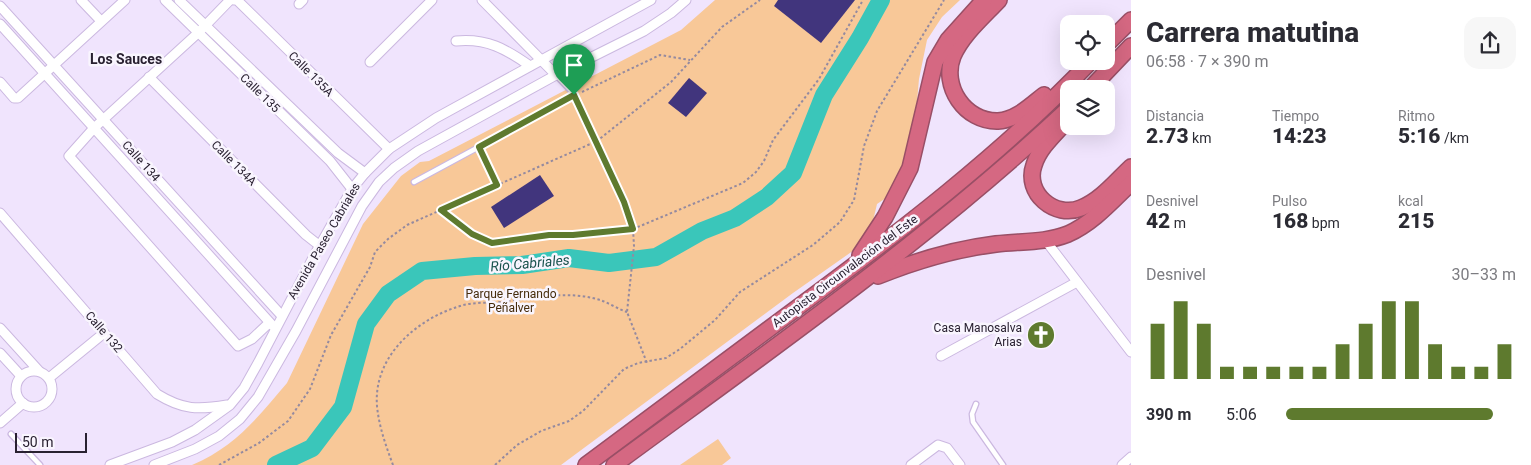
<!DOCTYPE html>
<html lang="es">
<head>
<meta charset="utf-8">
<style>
	:root { --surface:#fff; --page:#f7f7f7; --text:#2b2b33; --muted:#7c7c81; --accent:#5e7a2e }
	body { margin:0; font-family:Roboto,sans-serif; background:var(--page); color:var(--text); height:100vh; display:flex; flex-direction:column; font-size:19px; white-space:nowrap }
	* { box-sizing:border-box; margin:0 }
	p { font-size:16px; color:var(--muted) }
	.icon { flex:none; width:28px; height:28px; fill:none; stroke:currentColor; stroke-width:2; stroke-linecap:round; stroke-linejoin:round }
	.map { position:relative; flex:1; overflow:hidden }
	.panel { display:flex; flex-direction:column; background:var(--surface); width:400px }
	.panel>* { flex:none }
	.controls { position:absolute; left:1060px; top:15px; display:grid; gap:10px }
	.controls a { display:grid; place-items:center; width:55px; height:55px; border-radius:10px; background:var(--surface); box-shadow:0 5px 20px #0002; font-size:25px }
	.scale { position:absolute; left:15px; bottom:12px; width:72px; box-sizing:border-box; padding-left:5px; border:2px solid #292131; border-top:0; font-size:14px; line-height:18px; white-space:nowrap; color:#292131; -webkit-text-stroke:4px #f9f5fe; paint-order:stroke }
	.pin { position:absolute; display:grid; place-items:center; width:42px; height:42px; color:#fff; margin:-51px -21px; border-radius:50% 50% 50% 0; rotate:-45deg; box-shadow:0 0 5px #0007 }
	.pin .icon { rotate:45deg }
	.round { display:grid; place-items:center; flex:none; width:52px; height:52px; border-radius:15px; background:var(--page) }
	.overview { display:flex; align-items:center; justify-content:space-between; height:85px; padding:0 15px }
	h1 { font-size:28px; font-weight:800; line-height:38px }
	.figures { display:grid; grid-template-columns:repeat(3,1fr); gap:8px; height:85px; padding:5px 15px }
	.figures div { display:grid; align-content:center }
	.figures b { font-size:21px; font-weight:800 }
	.figures small { font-size:14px; font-weight:400 }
	.figures p { font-size:14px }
	.chart { height:140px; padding:10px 15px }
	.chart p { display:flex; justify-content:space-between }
	.chart svg { width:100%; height:90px; margin-top:5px; stroke:var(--accent); stroke-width:6 }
	ul { padding:0 15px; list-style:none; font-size:16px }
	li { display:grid; grid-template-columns:80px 60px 1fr; align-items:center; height:38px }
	li i { height:12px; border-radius:6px; background:var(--accent) }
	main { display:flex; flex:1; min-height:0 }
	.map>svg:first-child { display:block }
	.green { fill:#f8c898 }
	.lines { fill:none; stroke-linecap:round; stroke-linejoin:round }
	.river { stroke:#3ac6ba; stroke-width:18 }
	.building { fill:#41357d }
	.lane-casing { stroke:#cbb8e0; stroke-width:7 }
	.street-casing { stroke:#cbb8e0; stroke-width:11 }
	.highway-casing { stroke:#994f66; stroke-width:18 }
	.path { stroke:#958a9f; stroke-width:2; stroke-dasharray:2.5 2.5; stroke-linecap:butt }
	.lane { stroke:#fff; stroke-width:4.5 }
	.street { stroke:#fff; stroke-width:9 }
	.highway { stroke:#d56882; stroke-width:15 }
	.route-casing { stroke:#fff; stroke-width:10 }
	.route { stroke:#5e7a2e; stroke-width:6 }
	.labels { text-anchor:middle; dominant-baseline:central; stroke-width:5; stroke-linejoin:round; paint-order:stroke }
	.street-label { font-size:12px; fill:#292131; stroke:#f9f5fe }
	.park-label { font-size:12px; fill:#462c0c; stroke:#f9f5fe }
	.poi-label { font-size:12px; fill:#292131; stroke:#f9f5fe; text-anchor:end }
	.neighbourhood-label { font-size:14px; font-weight:bold; fill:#292131; stroke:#f9f5fe }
	.water-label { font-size:14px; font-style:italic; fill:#1a534e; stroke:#f9f5fe }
</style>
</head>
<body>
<main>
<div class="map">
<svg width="1131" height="465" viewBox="0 0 1131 465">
	<rect width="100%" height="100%" fill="#f0e4fd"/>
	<g class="green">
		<path d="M715 0H960L942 17 927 40 919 79 915 124 903 167 892 194 877 204 870 234 857 248 793 293 561 465H192C236 446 257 418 287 383L363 224 401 176 420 162 429 161 681 30Z"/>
		<path d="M718 439 731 458 722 465H680Z"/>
	</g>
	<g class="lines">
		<path class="river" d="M276 465 312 448 343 407 366 324 388 294 422 271 475 266 522 265 569 258 609 263 656 257 702 231 735 218 767 197 793 173 824 95 860 38 881 0"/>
	</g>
	<g class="building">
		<path d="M778 0H855L821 43 774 6Z"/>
		<path d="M689 78 707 93 686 117 668 103Z"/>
		<path d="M540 175 554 196 504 228 491 207Z"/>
	</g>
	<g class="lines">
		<defs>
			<g id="lane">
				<path d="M414 182 575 95 556 75"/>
				<path d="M976 404 972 414 973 422 1003 465"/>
				<path d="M11 434 40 465"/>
			</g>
			<g id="street">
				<path d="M81 0 101 21"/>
				<path d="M165 0 330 161 352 189"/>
				<path d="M179 0 338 153 365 173"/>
				<path d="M230 0 199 32 94 128 69 156 238 346 252 339 269 323"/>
				<path d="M234 0H237L389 149"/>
				<path d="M482 0 556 75"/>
				<path d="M299 4 303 0"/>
				<path d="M0 6 282 316"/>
				<path d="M0 24 273 326"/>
				<path d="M456 41C487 38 506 49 530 66"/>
				<path d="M370 62 432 0"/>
				<path d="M149 77 306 235 320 246"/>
				<path d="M0 82 14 98H18L125 0"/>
				<path d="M0 213 157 394C183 410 198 410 227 405"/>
				<path d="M1046 241 1131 352"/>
				<path d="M0 328 39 371"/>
				<path d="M0 353 21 376"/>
				<path d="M941 356 1077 282"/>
				<circle cx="34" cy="389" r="18"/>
				<path d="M49 378 104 333"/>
				<path d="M0 423 23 403"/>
				<path d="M110 465 172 442 195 430 230 405 244 388 258 363 315 254 352 189 365 173 389 149 436 118 651 0"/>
				<path d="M154 465 195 449 219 436 240 419 258 397 296 331 362 206 379 182 394 168 418 151 556 75 644 31 671 13 686 0"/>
				<path d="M911 465 938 445 947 448 960 465"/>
				<path d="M1122 465 1131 457"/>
			</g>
			<g id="highway">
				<path d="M999 0C983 17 962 35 953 56 941 86 965 122 998 121 1016 120 1030 106 1044 95"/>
				<path d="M1106 45 1131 20"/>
				<path d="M1090 89 1131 46"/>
				<path d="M1063 125C1052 137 1039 149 1034 165 1024 193 1055 219 1081 208 1101 200 1116 181 1131 167"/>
				<path d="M860 255 885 217 910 168 935 62 948 40 984 0"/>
				<path d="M878 276C915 261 956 249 996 244 1021 241 1045 243 1068 234 1093 223 1112 201 1131 183"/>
				<path d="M586 465C655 414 724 363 793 311 897 234 1001 155 1091 61"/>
				<path d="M614 465C769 351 928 240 1069 108"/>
			</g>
		</defs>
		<use href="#lane" class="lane-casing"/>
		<use href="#street" class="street-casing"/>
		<use href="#highway" class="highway-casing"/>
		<g class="path">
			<path d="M582 92 660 55 690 60"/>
			<path d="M577 101 623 202 633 229 634 246 627 312 647 363"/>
			<path d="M482 154 497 185"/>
			<path d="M441 210 597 141 671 82 722 27 760 0"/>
			<path d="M219 465 259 443 288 421 310 389 331 335 370 267 375 252 388 239 407 225 441 210 472 234 492 243 549 235H573L633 229 743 183 756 172 764 161 773 140 819 79 863 0"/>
			<path d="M393 465C386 446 379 427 377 406 373 356 417 319 460 306 473 302 488 303 502 302 533 298 569 290 600 300 609 303 618 309 627 312"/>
			<path d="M495 465 517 445 541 431 569 421 583 411 624 369 638 363 666 358 680 349 715 320 740 292 813 245 840 222 854 200 864 146 877 111 944 0"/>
		</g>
		<use href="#lane" class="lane"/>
		<use href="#street" class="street"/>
		<use href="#highway" class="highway"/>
	</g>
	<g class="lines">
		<defs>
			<path id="route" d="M574 95 624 202 633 229 573 235H549L492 243 472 234 441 210 497 185 479 147Z"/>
		</defs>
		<use href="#route" class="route-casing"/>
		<use href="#route" class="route"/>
	</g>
	<defs>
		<symbol id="church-disc" viewBox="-11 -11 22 22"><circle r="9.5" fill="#5e7a2e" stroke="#f9f5fe"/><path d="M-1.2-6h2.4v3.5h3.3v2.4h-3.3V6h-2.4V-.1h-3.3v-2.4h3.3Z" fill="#fff"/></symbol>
	</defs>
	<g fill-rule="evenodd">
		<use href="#church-disc" x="1025" y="319" width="32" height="32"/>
	</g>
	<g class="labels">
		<g class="street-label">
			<text transform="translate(311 74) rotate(45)">Calle 135A</text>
			<text transform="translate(260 93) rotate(44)">Calle 135</text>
			<text transform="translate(141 161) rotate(48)">Calle 134</text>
			<text transform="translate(234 163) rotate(45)">Calle 134A</text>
			<text transform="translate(324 241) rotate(-60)">Avenida Paseo Cabriales</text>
			<text transform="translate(845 271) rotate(-37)">Autopista Circunvalación del Este</text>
			<text transform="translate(104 332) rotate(49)">Calle 132</text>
		</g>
		<g class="park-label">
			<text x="511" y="294">Parque Fernando<tspan x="511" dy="14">Peñalver</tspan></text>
		</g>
		<g class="poi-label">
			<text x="1022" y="328">Casa Manosalva<tspan x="1022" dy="14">Arias</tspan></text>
		</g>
		<g class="neighbourhood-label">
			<text x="126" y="59">Los Sauces</text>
		</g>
		<g class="water-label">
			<text transform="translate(530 263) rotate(-5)">Río Cabriales</text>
		</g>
	</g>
</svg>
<div class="controls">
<a><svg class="icon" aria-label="locate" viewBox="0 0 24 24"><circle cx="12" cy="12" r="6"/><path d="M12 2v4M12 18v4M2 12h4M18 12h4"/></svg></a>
<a><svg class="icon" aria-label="layers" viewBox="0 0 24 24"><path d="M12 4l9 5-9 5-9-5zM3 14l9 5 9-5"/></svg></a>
</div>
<div class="scale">50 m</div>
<div class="pin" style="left:574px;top:95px;background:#1e9e55"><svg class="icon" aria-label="arrive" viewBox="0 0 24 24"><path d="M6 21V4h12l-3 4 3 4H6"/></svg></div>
</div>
<section class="panel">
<div class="overview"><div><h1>Carrera matutina</h1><p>06:58 · 7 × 390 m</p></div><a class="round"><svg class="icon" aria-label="share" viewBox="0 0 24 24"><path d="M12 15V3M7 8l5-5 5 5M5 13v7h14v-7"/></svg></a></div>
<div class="figures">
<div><p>Distancia</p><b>2.73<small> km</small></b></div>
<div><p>Tiempo</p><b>14:23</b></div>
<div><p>Ritmo</p><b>5:16<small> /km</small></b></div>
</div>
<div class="figures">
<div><p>Desnivel</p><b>42<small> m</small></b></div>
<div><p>Pulso</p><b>168<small> bpm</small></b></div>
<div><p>kcal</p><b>215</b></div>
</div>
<div class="chart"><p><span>Desnivel</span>30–33 m</p>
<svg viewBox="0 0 160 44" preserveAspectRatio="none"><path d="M5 44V17M15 44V6M25 44V17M35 44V38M45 44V38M55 44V38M65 44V38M75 44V38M85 44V27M95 44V17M105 44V6M115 44V6M125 44V27M135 44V38M145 44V38M155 44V27"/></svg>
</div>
<ul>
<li><b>390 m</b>5:06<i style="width:90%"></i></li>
</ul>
</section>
</main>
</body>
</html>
